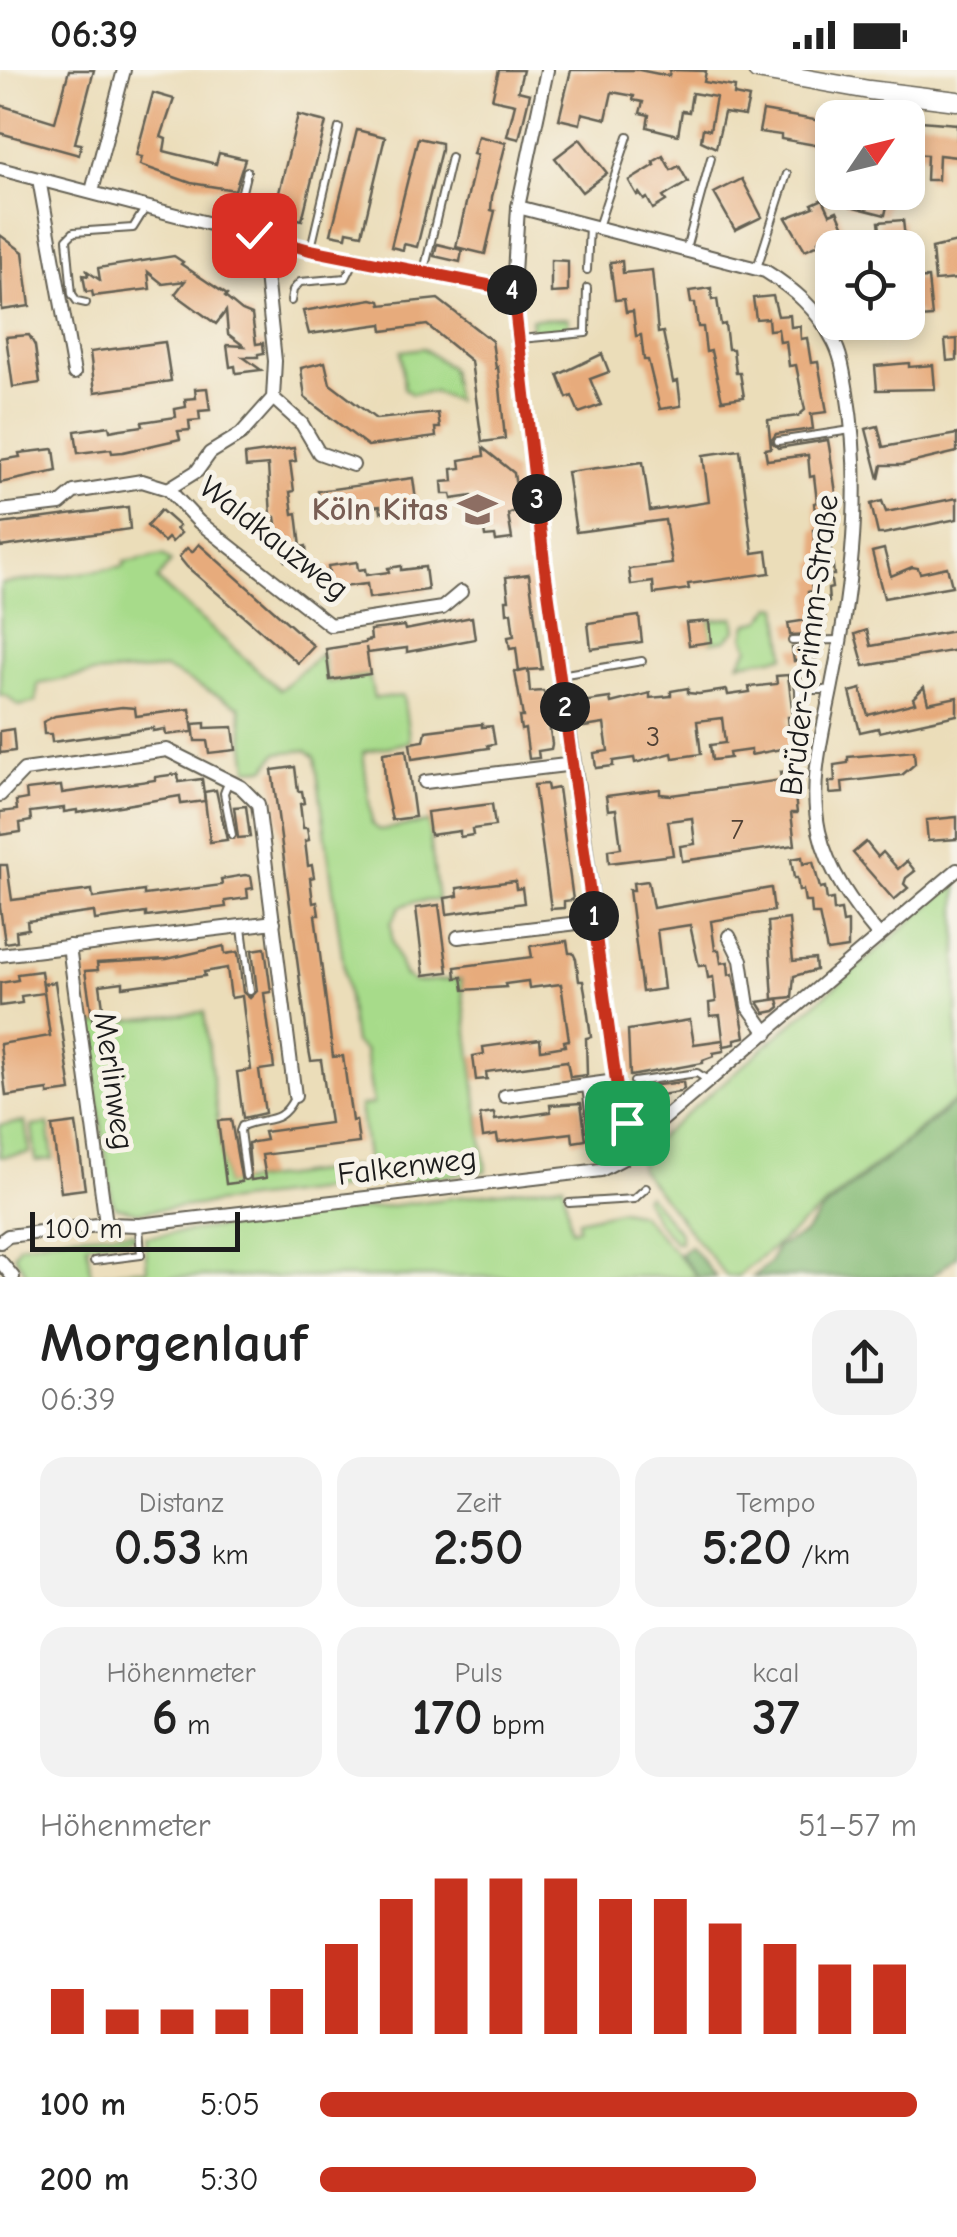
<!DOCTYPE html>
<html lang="de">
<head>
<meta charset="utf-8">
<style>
	:root { --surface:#fff; --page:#f2f2f2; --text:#222; --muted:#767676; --accent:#c8321e }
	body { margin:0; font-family:"Comic Neue",sans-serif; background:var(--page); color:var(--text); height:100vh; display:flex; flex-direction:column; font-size:38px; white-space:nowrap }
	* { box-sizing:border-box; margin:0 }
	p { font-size:32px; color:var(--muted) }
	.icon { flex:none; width:55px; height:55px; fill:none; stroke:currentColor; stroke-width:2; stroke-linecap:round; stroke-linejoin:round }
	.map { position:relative; height:1207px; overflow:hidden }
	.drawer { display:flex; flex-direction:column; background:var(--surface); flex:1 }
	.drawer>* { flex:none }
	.needle { width:65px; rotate:55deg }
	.tools { position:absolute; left:815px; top:30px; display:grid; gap:20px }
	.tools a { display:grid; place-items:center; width:110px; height:110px; border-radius:20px; background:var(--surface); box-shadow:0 5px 15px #0003; font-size:50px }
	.scale { position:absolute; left:30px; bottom:25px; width:210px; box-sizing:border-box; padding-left:10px; border:5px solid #1c1c1c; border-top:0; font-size:28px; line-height:35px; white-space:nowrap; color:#1c1c1c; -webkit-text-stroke:8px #f7f3e8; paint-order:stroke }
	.pin { position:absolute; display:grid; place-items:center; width:85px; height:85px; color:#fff; margin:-42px; border-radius:20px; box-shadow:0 5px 15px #0006 }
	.km { position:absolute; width:50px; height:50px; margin:-25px; border-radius:50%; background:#222; color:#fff; font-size:28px; line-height:50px; text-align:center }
	.round { display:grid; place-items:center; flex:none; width:105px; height:105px; border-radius:30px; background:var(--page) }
	.overview { display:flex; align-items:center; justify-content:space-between; height:170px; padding:0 40px }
	h1 { font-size:55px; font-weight:600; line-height:75px }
	.metrics { display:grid; grid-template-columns:repeat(3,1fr); gap:15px; height:170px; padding:10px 40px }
	.metrics div { display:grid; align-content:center; border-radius:25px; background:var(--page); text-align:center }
	.metrics b { font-size:50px; font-weight:600 }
	.metrics small { font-size:28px; font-weight:400 }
	.metrics p { font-size:28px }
	.chart { height:280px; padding:20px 40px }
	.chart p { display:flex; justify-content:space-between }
	.chart svg { width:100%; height:180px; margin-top:10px; stroke:var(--accent); stroke-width:6 }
	ul { padding:0 40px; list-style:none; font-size:32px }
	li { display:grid; grid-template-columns:160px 120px 1fr; align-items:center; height:75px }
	li i { height:25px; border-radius:12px; background:var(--accent) }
	.status { display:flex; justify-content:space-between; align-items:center; height:70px; padding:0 50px; background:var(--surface); direction:ltr }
	.status svg { height:28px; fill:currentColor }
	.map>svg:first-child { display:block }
	.green { fill:#a7db8a; stroke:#627c53; stroke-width:2.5 }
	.forest { fill:#85bb76; stroke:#506c49; stroke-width:2.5 }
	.building { fill:#e7ab7c }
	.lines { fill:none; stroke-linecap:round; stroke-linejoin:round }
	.lane-casing { stroke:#646053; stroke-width:10 }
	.street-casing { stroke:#646053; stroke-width:16 }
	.secondary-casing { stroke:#646053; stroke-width:21 }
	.lane { stroke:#fff; stroke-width:6 }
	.street { stroke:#fff; stroke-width:12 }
	.secondary { stroke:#fff; stroke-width:18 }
	.route-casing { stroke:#fff; stroke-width:20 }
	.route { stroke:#c8321e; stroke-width:12 }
	.labels { text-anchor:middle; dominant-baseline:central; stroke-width:10; stroke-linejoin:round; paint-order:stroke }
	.number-label { font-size:28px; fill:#4f4034 }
	.education-label { font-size:32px; font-weight:bold; fill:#785e54; stroke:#f7f3e8; text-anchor:end }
	.street-label { font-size:32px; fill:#1c1c1c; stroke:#f7f3e8 }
</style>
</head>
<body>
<div class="status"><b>06:39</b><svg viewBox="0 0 49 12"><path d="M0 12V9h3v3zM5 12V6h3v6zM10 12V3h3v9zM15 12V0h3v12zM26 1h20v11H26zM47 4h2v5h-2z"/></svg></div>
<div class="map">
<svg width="957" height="1207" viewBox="0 0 957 1207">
	<rect width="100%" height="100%" fill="#f7f3e8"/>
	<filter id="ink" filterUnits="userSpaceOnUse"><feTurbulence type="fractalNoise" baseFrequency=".01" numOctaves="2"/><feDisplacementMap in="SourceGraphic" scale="20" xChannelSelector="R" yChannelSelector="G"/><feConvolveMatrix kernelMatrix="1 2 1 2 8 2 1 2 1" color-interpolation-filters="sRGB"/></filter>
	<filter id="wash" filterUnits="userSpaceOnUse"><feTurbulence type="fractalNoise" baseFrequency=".0048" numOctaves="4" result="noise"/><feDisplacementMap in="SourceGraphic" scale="40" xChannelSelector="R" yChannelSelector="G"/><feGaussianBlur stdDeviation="2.25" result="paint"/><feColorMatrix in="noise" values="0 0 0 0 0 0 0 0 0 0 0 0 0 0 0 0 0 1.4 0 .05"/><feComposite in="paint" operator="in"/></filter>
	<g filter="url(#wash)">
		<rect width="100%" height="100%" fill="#ebddb9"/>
		<g class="green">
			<path d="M568 248 569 261H532L531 249Z"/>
			<path d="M423 278 450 298 456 331 434 322 411 324 404 318 401 281Z"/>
			<path d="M163 485 171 492 157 510 280 620 322 583 327 612 369 605 374 628 403 626 410 672 363 682 372 754 379 760 428 752 438 830 412 832 400 837 391 853 392 872 404 905 414 912 461 909 486 1101 138 1142 116 1137 112 1130 87 955 204 942 226 1114 368 1095 360 1036 373 1034 365 981 354 973 315 687 306 680 277 683 266 698 248 699 240 637 166 599 91 604 38 614 36 632 19 636 5 625 0 626 1 514 124 497V492Z"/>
			<path d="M772 536 779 537 785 586 739 593 749 578 744 566 747 554 762 550Z"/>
			<path d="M734 547 736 560 726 570 711 572 709 551Z"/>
			<path d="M957 812V1029L738 1206H726L640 1099 641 1083Z"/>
			<path d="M25 1052 30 1083 0 1087V1055Z"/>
			<path d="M48 1054 53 1089 36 1091 32 1056Z"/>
			<path d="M563 1114 571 1160 578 1158V1150L622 1140 640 1144 698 1207H29L14 1185 19 1175 70 1165 132 1162 138 1167 87 1174 91 1206 138 1199 147 1201 145 1167Z"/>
			<path d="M647 1124 680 1163V1172H675L657 1152 644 1128Z"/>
		</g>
		<g class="forest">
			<path d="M957 1031V1186L931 1207H753L770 1193 776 1178 805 1163 821 1142Z"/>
			<path d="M690 1176 716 1207H698L680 1184Z"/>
		</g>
		<g id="blocks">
			<g class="building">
				<path d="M69 0H94L75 73 81 74 79 85 0 63V35L55 52Z"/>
				<path d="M499 0H523L518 21 530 24 519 69 507 66 515 34 492 29Z"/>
				<path d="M571 0H639L669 6 670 0 706 1 704 12 735 17 734 25 749 28 745 46 724 43 716 78 701 71 703 58 710 60 716 27 692 23 689 42 682 41 678 65 647 57 649 45 640 43 643 32 633 30 634 26 612 22 606 49 582 43 580 54 559 49Z"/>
				<path d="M153 23 174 29 161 67 166 69 164 81 216 94 219 83 245 89 235 120 191 113 140 95 142 87 136 86Z"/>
				<path d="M763 41 832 53V78L781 69V65L759 62Z"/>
				<path d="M298 45 326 52 302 150 274 143Z"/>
				<path d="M908 50 957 54V87L939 85 938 110H926L927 85 908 84Z"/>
				<path d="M357 60 385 67 362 164 347 161 346 167 331 164Z"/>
				<path d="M478 66 506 73 492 127 491 140 495 141 485 184 456 177 477 85 473 84Z"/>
				<path d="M418 68 441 73V80L417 177 404 174 403 180 391 177Z"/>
				<path d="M580 69 607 103 582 122 555 88Z"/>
				<path d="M663 86 671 100 679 96 688 112 663 127 666 131 653 139 647 128 644 130 639 123 637 125 629 111 655 95 653 92Z"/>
				<path d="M742 109 762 147 735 160 714 123Z"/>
				<path d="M849 122H873L889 127 885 145 846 135Z"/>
				<path d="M823 129 830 144 837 141 844 157 825 165 826 167 818 171 819 174 805 180 786 148 814 137 812 134Z"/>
				<path d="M903 150 906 178H882L879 152Z"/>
				<path d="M0 165 23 182 30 236 2 240Z"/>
				<path d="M957 172V209L935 211 932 178Z"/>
				<path d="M437 174 462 180 460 192 434 186Z"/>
				<path d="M174 186 183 192 181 194 227 225 225 227 242 241 252 245 256 274 263 273 264 283 258 284V287H243L261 300 236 303 235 296 230 297 227 275 244 276 228 264 226 241 216 254 175 224 185 211 163 214 148 202 150 219 93 226 92 221 86 222 83 205 88 206 87 201 100 210 98 198Z"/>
				<path d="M551 190 568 191V222L551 223Z"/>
				<path d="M622 191 623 203 652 200 658 263 663 262 673 312 678 311 681 336 660 339 648 290H644L641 265 636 266 633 241 626 242 624 229 615 230 610 192Z"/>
				<path d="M928 208 932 247 919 248 918 242 908 243V209Z"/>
				<path d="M711 218 712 230 717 229 721 255 725 254 728 279H733L736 303H740L744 327 722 330 711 281 706 282 703 257H698L695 233H691L689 221Z"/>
				<path d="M773 226 778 246 790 245 791 257 800 256 801 269 807 268 811 293 818 292 827 342 811 344 813 359 776 364 771 371 778 378 828 370 830 382 837 430H833L837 456 833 457 835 472H830L834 505H830L832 518 828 519 829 532 825 533V560L814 564 790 565 788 553 808 550V522L812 521 811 508 815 507 813 492H817L813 460 817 459 814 433 817 432 814 406 810 407 808 385 767 390 765 379 771 378 768 350 798 346 805 340 796 295 789 296 786 271 780 272 778 259 769 260 768 248 756 249 753 228Z"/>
				<path d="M372 229 380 231 381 235 438 229 492 271 496 298 498 297 505 369 482 372 471 291 427 255 383 261 382 254 309 264 303 241Z"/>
				<path d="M29 265 35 276 40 313 13 317 6 267Z"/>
				<path d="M957 269V290L947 291 945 270Z"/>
				<path d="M165 272 171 311 95 322 90 282Z"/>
				<path d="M602 284 609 302 590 309 601 335 579 343 572 326 567 328 558 305Z"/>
				<path d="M325 292 330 314 376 349 438 343 440 358H435L436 367 368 376 305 328 301 298Z"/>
				<path d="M909 293V297L933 295 935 319 877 320 875 296Z"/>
				<path d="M207 318 210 340 199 341 200 350 189 351 190 360 178 361 180 369 123 382 112 383 111 379 78 383 75 361 109 356 110 361 121 359 143 356 142 352 176 347 175 339 186 337 185 329 196 328 195 319Z"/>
				<path d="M878 356 883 377 957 364V382L902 395H882L879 409 866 359Z"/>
				<path d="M294 378 296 391 290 392 294 421 290 422 293 444 297 443 301 477 306 476 307 488 285 491 284 480H280L275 447H271L268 395 246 397 245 385Z"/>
				<path d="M483 378 514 403 519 439 508 444 512 469 496 471 495 466 485 467 480 433 472 426 452 429 451 424H443L442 412 453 411 452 399 461 398 460 390 484 386Z"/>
				<path d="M54 379 57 401 0 413V390L20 387 19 383Z"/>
				<path d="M740 380 753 483 767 481 770 503 688 514 689 519 654 524 653 512 631 515 629 499 672 494 665 450 576 462 567 402 643 392 650 441 709 432 703 385Z"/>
				<path d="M413 408 416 431 392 434 393 440 381 442 380 436 357 438V443L345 444 344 440 321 443 318 421Z"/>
				<path d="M957 428V449L883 464H878L871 434 882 431 886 442Z"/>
				<path d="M128 437 130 459 0 477V454Z"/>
				<path d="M161 440 179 456 176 459 181 463 172 472 168 468 164 472 147 456Z"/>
				<path d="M199 474 314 576 298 593 187 497 179 487 187 478 192 482Z"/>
				<path d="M884 479 891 506 912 497 918 498 920 503 947 497 952 516 884 528 872 482Z"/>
				<path d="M357 492 358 500 365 499 366 505 389 502 388 498 401 496V500L425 497 428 520 369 528 367 514 331 518 328 496Z"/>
				<path d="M529 504 542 599 528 600 530 622 543 621 545 625 552 674 551 679 538 681 539 688 529 689 525 659 521 660 519 647H523L515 602 527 600 519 602 516 578 510 579 508 567 514 566 511 542 507 543 506 530H509L506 507Z"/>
				<path d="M639 546 642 572 591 579 588 553Z"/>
				<path d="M472 547 475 569 407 582V578L367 583 366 577 370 604 330 610 326 579 365 573V571L371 570 370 560 404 556 405 560Z"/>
				<path d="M709 551 711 572 689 575 686 553Z"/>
				<path d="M867 560 871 576 954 561 957 580 864 596 855 564Z"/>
				<path d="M816 577 817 588 794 591 792 578Z"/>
				<path d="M788 605 792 637 793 647H788L791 677 751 685V680L729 683 730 688 712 690 710 675 725 673 722 648 697 651 701 684 673 688 672 683 635 693 634 688 613 691V696L596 698 594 683 608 681 604 654 584 657 581 632 610 628 611 633 650 623V628L671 626V621L688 618V623L699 624 727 620 728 625 750 622 749 617 777 614 776 606Z"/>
				<path d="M924 617 928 633 957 627V645L879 662 878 658 860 662 850 622 861 619 868 645 915 633 913 628Z"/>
				<path d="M122 637 135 638 136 646 190 639 193 662 166 665 165 659 153 661V658L52 672 51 664H44L43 652 55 646Z"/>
				<path d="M205 653V658L233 657 236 680 209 683 207 671H195L193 654Z"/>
				<path d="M482 654V657L492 656 495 674 488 675 489 678 412 689 410 673 424 671 426 661Z"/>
				<path d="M13 659 15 681 0 683V661Z"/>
				<path d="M406 680 415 747 392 750 386 722 383 683Z"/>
				<path d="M914 681 915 694 902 705 842 712 843 723 830 724 829 712H835L834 695 848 693V687Z"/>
				<path d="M295 697 298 721H302L304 733 300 734 303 758H307L309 770 305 771 308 796 312 795 314 807 310 808 313 833 317 832 319 845H315L333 987 343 986 352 1051 356 1050 359 1073 262 1085 266 1108 251 1110 248 1073 266 1070 264 1062 330 1053 321 990 311 991 309 980 272 700Z"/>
				<path d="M792 701 797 743H791L795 775 682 791 680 776 695 774 692 748 668 751 673 785 609 793 608 780 621 778 616 739 608 740 606 726 660 719V724L671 725 753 714 781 710 780 702Z"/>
				<path d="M178 704 179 712 202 709 205 731 181 734 180 726 77 743V740L64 742V738L30 742 31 751 20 753 21 762 0 765V742L17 740 16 731 27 729 26 720 61 716 62 723 155 710V707Z"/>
				<path d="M547 714 548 720 558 718 573 830 564 831V838L551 839 534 715Z"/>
				<path d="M216 720 227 770 210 772 204 722Z"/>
				<path d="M492 734 495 756 472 759 473 765 460 767V761L430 765 427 742Z"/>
				<path d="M246 736 250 767 238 768 234 737Z"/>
				<path d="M957 747V769L928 771 926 750Z"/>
				<path d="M866 772 878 787 883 782 898 799 907 791 915 801 906 808 904 814 908 818 894 830 853 783Z"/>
				<path d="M802 787 803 794 813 792 820 818 825 817 827 830 833 829 834 841 841 840 843 853 848 852V878L827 881 819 844H812L811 832H805L803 820 799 821 797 808H794L791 789Z"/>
				<path d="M0 795H7L12 830 92 820 93 828 144 821V825L222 815 221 809 245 805 251 806 253 818 247 819 248 828 225 831 226 837 146 847V843L95 850 94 842 27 851 28 859 16 861 17 871 5 873 0 837Z"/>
				<path d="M515 811 516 819 522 818 524 833 447 844 445 828 458 826 457 818Z"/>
				<path d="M648 811 653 838 771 818 774 841 711 851 715 880H719L721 893 728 892 729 905 733 904 741 944 745 967 735 969V974L724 976 720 945 710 946 709 933 716 932 713 907 708 908 706 895 699 896 690 855 657 860 664 919 642 922 629 820H634L633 813Z"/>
				<path d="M439 835 448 902 424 905 416 838Z"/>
				<path d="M789 849 793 891 815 889 816 900 794 906 792 927 773 929 768 852Z"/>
				<path d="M567 871 569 883H573L576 889 579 911H583L585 922 591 967 586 968 587 1005 570 1007 567 991 486 1002 487 1009 476 1010 473 986 484 984 483 977 540 969 541 980 565 976 564 971 569 970 561 914 529 918 528 911 505 914 506 917 464 920 462 907 456 908 455 897 532 887 530 876Z"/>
				<path d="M224 876 225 884 238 882 243 922 250 928 257 921 252 880 265 878 271 922 264 923 274 998 259 1000 265 1043 243 1048 237 1002 251 1000 242 926 231 928 227 898 204 902 205 906 123 917V912L100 915 105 952 93 953 85 901 98 900 97 893 167 889Z"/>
				<path d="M41 901 44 923 21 926 22 933 0 936V913L18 910 17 904Z"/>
				<path d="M55 912 71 1021 48 1024V1020L6 1026 0 974 50 966 43 914Z"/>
				<path d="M778 929 780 937 775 941 765 943 758 932Z"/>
				<path d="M690 950 694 974 723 970 724 981 713 983 714 986 703 990V993L630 1006 628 960Z"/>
				<path d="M683 1012 684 1019 679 1022 655 1026 657 1037 646 1039 644 1027 633 1028 632 1018Z"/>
				<path d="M608 1028 613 1066 600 1068 595 1031Z"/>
				<path d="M581 1033 586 1070 573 1072 572 1063 498 1072 497 1065 483 1067 480 1045 494 1043 495 1050 551 1042 550 1035Z"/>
				<path d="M231 1050 242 1112 226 1114 218 1051Z"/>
				<path d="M76 1053 85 1119 61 1122 52 1056Z"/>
			</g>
		</g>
	</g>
	<g filter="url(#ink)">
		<use href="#blocks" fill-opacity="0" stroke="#646053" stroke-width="2.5"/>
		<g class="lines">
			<defs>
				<g id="lane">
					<path d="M598 157 628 66"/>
					<path d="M233 158 247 101"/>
					<path d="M311 178 339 58"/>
					<path d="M686 179 711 88"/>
					<path d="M757 198 787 104"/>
					<path d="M587 200 589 156"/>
					<path d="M424 201 451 87"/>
					<path d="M291 231 293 220 300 212 346 208 355 190"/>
					<path d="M86 233 77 231 72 224 67 169 74 162 133 158 146 137"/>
					<path d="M520 269 586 263 587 218"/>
					<path d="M778 371 851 360"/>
					<path d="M792 571 839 570"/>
					<path d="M560 605 642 591"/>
					<path d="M797 607 799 620"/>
					<path d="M800 673 799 620H830"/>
					<path d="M228 713 224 723 232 765"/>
					<path d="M242 858 250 921"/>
					<path d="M634 1012 697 1003 709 1011"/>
					<path d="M586 1017 593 1070"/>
					<path d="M246 1106 240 1061 242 1056C267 1046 280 1056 294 1028"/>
					<path d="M569 1133 634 1129 646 1118"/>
					<path d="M94 1191 141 1185 139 1157"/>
				</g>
				<g id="street">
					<path d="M547 0 518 137 513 220 544 492 578 719 616 1011 621 1042 634 1061"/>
					<path d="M0 99 310 180 513 220"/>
					<path d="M39 109 74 303"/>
					<path d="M92 121 124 0"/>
					<path d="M518 137 765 201C794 219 817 239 833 270 842 286 844 305 847 322 863 418 852 515 833 610 824 659 808 710 819 761 828 801 853 835 879 866"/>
					<path d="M273 328 302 354 319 383 353 395"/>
					<path d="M168 419 197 401 210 383 241 364 273 328 275 291 262 167"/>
					<path d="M0 441 60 434 74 422 142 411 168 419 199 452 330 555 442 538 461 522"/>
					<path d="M425 712 574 694"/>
					<path d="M0 725 24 700 167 680 241 717 258 734 295 1026"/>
					<path d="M729 866 741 890 748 936 767 963"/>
					<path d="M458 867 595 851"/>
					<path d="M69 876 106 1154"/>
					<path d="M0 885 274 852"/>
					<path d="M505 1026 616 1011"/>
					<path d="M634 1061 653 1058 957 800"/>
					<path d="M0 1172 8 1166 106 1154 139 1155 601 1100 622 1089 634 1061"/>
					<path d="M0 1191 13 1207"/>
				</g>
				<path id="secondary" d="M757 0 869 20 957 31"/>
			</defs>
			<use href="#lane" class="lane-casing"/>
			<use href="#street" class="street-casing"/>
			<use href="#secondary" class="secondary-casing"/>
			<use href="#lane" class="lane"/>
			<use href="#street" class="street"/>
			<use href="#secondary" class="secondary"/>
		</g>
	</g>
	<g class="lines" filter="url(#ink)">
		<defs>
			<path id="route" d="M254 165 310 180 513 220 544 492 616 1011 621 1042 627 1053"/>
		</defs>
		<use href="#route" class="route-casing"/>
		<use href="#route" class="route"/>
	</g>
	<defs>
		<symbol id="school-bare" viewBox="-9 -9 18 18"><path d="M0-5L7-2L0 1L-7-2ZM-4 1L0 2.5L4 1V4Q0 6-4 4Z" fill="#8d6e63" stroke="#f7f3e8" stroke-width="2.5" paint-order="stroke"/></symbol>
	</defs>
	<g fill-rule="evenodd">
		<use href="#school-bare" x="450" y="412" width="55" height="55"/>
	</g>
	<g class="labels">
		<g class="number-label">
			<text x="653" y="667">3</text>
			<text x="737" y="760">7</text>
		</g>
		<g class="education-label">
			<text x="448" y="439">Köln Kitas</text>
		</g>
		<g class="street-label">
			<text transform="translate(274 468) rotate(38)">Waldkauzweg</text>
			<text transform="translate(809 575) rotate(-83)">Brüder-Grimm-Straße</text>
			<text transform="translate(114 1011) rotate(82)">Merlinweg</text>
			<text transform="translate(407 1096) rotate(-7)">Falkenweg</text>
		</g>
	</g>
</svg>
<div class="tools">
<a><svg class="needle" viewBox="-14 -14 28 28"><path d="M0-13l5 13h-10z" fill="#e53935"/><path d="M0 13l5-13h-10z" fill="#767676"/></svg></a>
<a><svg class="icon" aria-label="locate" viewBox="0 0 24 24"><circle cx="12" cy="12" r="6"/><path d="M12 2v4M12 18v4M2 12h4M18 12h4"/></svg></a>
</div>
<div class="scale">100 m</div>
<div class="pin" style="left:627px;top:1053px;background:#1e9e55"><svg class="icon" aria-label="arrive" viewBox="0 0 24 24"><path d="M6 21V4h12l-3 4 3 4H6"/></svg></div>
<div class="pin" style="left:254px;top:165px;background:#d93025"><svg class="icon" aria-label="check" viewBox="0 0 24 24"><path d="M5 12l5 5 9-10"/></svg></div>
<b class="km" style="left:594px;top:846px">1</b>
<b class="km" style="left:565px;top:637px">2</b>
<b class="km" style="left:537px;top:429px">3</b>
<b class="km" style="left:512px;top:220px">4</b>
</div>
<section class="drawer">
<div class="overview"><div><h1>Morgenlauf</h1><p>06:39</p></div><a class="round"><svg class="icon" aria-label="share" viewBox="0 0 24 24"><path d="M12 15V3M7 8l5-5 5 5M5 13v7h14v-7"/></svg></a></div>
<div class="metrics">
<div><p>Distanz</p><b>0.53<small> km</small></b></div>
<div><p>Zeit</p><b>2:50</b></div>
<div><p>Tempo</p><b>5:20<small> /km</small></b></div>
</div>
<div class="metrics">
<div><p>Höhenmeter</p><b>6<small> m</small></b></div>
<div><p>Puls</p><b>170<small> bpm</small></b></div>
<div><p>kcal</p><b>37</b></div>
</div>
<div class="chart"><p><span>Höhenmeter</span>51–57 m</p>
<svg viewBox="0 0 160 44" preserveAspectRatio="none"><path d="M5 44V33M15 44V38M25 44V38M35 44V38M45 44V33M55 44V22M65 44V11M75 44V6M85 44V6M95 44V6M105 44V11M115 44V11M125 44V17M135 44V22M145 44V27M155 44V27"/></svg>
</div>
<ul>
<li><b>100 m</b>5:05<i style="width:100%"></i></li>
<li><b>200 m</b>5:30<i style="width:73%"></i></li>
</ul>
</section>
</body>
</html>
